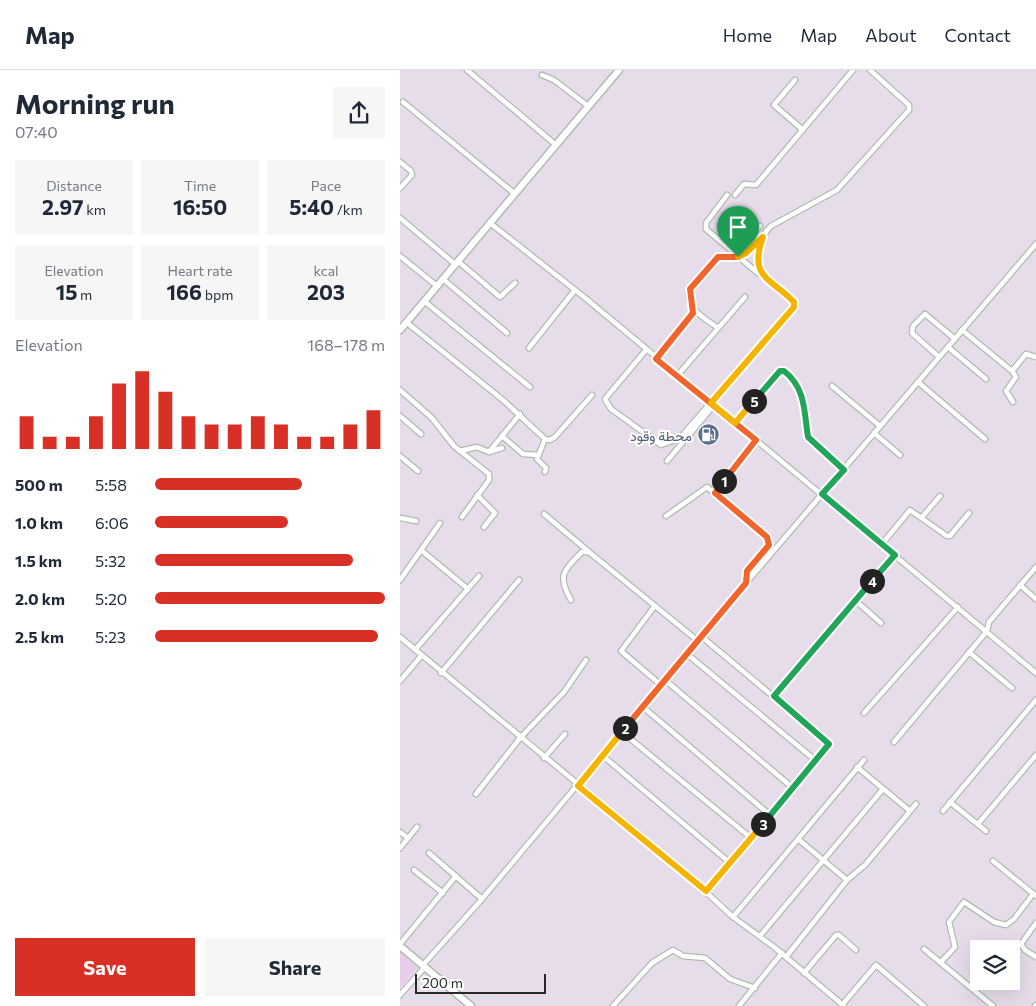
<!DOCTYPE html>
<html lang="en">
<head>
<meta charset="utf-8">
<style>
	:root { --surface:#fff; --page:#f6f6f7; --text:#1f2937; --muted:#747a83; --line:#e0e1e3; --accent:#d93025 }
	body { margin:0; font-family:Commissioner,Vazirmatn,sans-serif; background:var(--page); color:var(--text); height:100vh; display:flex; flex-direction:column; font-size:19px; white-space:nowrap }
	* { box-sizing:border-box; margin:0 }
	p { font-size:16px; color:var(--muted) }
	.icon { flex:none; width:28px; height:28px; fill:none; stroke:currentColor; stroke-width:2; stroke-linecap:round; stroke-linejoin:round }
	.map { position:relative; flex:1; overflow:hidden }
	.details { display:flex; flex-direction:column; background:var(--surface); width:400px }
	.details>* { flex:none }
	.tools { position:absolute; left:570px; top:870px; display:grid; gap:10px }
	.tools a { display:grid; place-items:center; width:50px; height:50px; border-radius:0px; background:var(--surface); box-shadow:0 5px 20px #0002; font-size:25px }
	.scale { position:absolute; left:15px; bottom:12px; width:131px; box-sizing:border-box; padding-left:5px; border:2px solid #292929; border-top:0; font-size:14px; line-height:18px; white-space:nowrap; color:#292929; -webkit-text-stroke:4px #fff; paint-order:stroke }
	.pin { position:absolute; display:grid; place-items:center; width:42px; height:42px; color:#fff; margin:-51px -21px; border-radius:50% 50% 50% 0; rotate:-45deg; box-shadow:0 0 5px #0007 }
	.pin .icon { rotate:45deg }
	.km { position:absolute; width:25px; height:25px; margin:-12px; border-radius:50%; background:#222; color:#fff; font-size:14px; line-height:25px; text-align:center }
	.round { display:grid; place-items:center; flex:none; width:52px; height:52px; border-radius:0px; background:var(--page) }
	.head { display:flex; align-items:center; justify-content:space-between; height:85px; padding:0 15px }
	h1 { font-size:28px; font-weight:700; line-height:38px }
	.figures { display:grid; grid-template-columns:repeat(3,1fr); gap:8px; height:85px; padding:5px 15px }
	.figures div { display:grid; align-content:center; border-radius:0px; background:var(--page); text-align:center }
	.figures b { font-size:21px; font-weight:700 }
	.figures small { font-size:14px; font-weight:400 }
	.figures p { font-size:14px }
	.chart { height:140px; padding:10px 15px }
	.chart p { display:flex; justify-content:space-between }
	.chart svg { width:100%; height:90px; margin-top:5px; stroke:var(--accent); stroke-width:6 }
	.primary-button { display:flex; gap:10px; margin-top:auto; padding:10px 15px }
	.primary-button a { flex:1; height:58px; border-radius:0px; background:var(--accent); color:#fff; font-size:20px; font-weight:700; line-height:58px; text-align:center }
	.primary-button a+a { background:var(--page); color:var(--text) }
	ul { padding:0 15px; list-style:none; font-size:16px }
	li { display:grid; grid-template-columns:80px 60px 1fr; align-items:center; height:38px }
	li i { height:12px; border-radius:6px; background:var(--accent) }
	header { display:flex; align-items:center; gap:30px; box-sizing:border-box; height:70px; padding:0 25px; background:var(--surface); border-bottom:1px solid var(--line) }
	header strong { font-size:24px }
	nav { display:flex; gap:28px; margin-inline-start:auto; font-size:18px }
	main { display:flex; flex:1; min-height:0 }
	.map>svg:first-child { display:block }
	.education { fill:#e7cdea }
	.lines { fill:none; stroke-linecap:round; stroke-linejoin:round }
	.minor-casing { stroke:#b0bbb1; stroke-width:7 }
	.secondary-casing { stroke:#b0bbb1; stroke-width:9 }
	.minor { stroke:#fff; stroke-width:4.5 }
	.secondary { stroke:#fff; stroke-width:6 }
	.split-1-casing { stroke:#fff; stroke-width:10 }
	.split-2-casing { stroke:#fff; stroke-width:10 }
	.split-3-casing { stroke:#fff; stroke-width:10 }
	.split-4-casing { stroke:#fff; stroke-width:10 }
	.split-5-casing { stroke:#fff; stroke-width:10 }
	.split-6-casing { stroke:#fff; stroke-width:10 }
	.split-1 { stroke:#f0652b; stroke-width:6 }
	.split-2 { stroke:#f0652b; stroke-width:6 }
	.split-3 { stroke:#f5b400; stroke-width:6 }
	.split-4 { stroke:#22a559; stroke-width:6 }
	.split-5 { stroke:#22a559; stroke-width:6 }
	.split-6 { stroke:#f5b400; stroke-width:6 }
	.labels { text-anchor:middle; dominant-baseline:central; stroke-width:4; stroke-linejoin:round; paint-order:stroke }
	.service-label { font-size:14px; fill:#4e5e75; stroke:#fff; text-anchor:end }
</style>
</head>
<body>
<header>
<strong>Map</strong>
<nav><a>Home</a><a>Map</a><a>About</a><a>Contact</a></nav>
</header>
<main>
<section class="details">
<div class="head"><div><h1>Morning run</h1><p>07:40</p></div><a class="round"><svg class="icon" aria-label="share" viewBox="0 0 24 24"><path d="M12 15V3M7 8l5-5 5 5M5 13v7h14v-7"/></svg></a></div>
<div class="figures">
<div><p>Distance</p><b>2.97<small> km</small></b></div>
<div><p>Time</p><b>16:50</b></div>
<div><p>Pace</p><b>5:40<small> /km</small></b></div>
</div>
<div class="figures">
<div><p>Elevation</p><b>15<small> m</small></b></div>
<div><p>Heart rate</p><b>166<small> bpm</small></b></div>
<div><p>kcal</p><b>203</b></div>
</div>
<div class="chart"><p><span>Elevation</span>168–178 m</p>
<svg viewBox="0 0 160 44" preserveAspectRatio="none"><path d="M5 44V28M15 44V38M25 44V38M35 44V28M45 44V12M55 44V6M65 44V16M75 44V28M85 44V32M95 44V32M105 44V28M115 44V32M125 44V38M135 44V38M145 44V32M155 44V25"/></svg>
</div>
<ul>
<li><b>500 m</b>5:58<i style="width:64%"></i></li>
<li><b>1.0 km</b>6:06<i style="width:58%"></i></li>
<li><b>1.5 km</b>5:32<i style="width:86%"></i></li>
<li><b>2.0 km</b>5:20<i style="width:100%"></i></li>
<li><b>2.5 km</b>5:23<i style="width:97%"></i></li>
</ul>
<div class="primary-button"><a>Save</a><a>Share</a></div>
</section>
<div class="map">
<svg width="636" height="936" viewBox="0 0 636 936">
	<rect width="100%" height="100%" fill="#e7dcea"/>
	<path class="education" d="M0 882 18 898 0 918Z"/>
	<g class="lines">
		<defs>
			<g id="minor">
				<path d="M67 0 156 75"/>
				<path d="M142 5 154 10 188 36"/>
				<path d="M395 10 374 35 403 60"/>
				<path d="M3 32 115 124"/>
				<path d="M0 92 11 101 12 105 0 118"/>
				<path d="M327 125 306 153V159L359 204"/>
				<path d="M335 125 344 114 356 115 453 0"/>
				<path d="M0 148 56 195"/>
				<path d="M90 153 184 227 636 603"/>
				<path d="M335 184 360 156"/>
				<path d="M0 186 37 216"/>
				<path d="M59 192 100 227 115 213"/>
				<path d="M43 209 107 263"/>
				<path d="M24 231 130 317"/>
				<path d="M6 252 103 330 145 369 150 370 155 367 192 325"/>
				<path d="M318 258C304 248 286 239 289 219L318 187 342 186 362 168"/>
				<path d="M562 260 612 301 626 284 636 287"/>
				<path d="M548 277 586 309"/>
				<path d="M129 278 175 220"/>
				<path d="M246 280 205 329 211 339 261 375 280 368 394 237 393 231C373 215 354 208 359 180 361 171 364 162 371 156L437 120 509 40V35L470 0"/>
				<path d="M539 287 512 263 513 256 525 244 555 269"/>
				<path d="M256 289 293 243V239"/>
				<path d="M612 301 616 307 606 321 613 332"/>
				<path d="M277 306 345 227"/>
				<path d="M518 312 585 369"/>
				<path d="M432 316 480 356"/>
				<path d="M0 320 32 348 54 376 89 404V410L62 447"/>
				<path d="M0 346 21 364"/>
				<path d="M335 353 378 304 384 301C406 318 404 342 408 367L444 399"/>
				<path d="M474 363 500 385"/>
				<path d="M102 366 123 384 139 385"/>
				<path d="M60 381 77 377 89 382 102 378"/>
				<path d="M89 382 120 344"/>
				<path d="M0 386 18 401"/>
				<path d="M267 391 314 335"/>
				<path d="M145 402 146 398 137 389 145 369"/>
				<path d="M315 423 356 370"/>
				<path d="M77 425 95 443 84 457"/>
				<path d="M144 444 188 481"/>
				<path d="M266 446 307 417 369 469C370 486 347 494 346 512"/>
				<path d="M522 447 540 426"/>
				<path d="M0 448 16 451"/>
				<path d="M482 474 510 440 547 466H550L569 443"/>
				<path d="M21 480 68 519"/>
				<path d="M0 510 40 453"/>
				<path d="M620 515 636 529"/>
				<path d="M171 530C157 506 163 501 182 482H189L298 571"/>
				<path d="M456 531 481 553"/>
				<path d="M254 537 221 581 261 615"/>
				<path d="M0 567 282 800 333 847 374 877 444 936"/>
				<path d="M302 567 429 673 393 718"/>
				<path d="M15 580 79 506"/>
				<path d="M569 582 612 618"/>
				<path d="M287 584 415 690"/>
				<path d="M41 603 119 510"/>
				<path d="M265 610 393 718 306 821"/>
				<path d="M0 611 21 586"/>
				<path d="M374 626 495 485"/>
				<path d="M243 637 370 745"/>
				<path d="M464 643 558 537"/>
				<path d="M222 662 351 768"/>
				<path d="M494 672 587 561 589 552 636 497"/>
				<path d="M203 686 329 792"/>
				<path d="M144 688 165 664"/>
				<path d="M457 697 510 741"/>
				<path d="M76 724 120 668 164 622 186 590"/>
				<path d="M550 732 586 761"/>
				<path d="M543 741 636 630"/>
				<path d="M578 754 636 685"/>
				<path d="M0 762 8 768"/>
				<path d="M398 769 447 810"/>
				<path d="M0 778 17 757"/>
				<path d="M29 783 82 829"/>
				<path d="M593 791 636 826"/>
				<path d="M14 800 43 823"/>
				<path d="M333 847 464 690"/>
				<path d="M636 853 621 874 625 880 636 887"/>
				<path d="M360 866 483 719"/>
				<path d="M0 874 56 806"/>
				<path d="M524 879 593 936"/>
				<path d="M386 887 447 810 465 795 516 734"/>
				<path d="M541 892 555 877 549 852 564 832 594 852 606 855 614 849 633 824"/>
				<path d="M23 895 82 829 346 513 636 174"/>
				<path d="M404 903 436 865H439L456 880"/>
				<path d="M0 925 25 897"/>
				<path d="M442 935 476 895 524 936"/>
				<path d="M213 936 252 893 273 880 283 886 305 888 330 909 355 918"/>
				<path d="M339 936 382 883"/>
				<path d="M635 936 636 935"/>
			</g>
			<g id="secondary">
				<path d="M0 260 219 0"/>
				<path d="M0 876 71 936"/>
			</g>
		</defs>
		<use href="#minor" class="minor-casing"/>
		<use href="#secondary" class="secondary-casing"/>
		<use href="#minor" class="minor"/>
		<use href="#secondary" class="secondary"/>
	</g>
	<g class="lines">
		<defs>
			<path id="split-1" d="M324 411 356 370 256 289 293 243 290 219 318 187H338"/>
			<path id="split-2" d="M225 658 346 513 347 501 369 475 367 467 315 423 324 411"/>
			<path id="split-3" d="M225 658 178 716 306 821 363 754"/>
			<path id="split-4" d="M363 754 429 674 374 626 472 511"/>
			<path id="split-5" d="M354 331 380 301H384C406 318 404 342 408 367L444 400 422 424 495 485 472 511"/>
			<path id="split-6" d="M338 187 346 183 363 167C348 208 371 208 394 232V237L311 333 335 353 354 331"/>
		</defs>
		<use href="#split-1" class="split-1-casing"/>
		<use href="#split-2" class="split-2-casing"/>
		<use href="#split-3" class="split-3-casing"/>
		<use href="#split-4" class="split-4-casing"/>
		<use href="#split-5" class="split-5-casing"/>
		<use href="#split-6" class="split-6-casing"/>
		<use href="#split-1" class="split-1"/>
		<use href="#split-2" class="split-2"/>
		<use href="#split-3" class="split-3"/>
		<use href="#split-4" class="split-4"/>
		<use href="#split-5" class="split-5"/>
		<use href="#split-6" class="split-6"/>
	</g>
	<defs>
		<symbol id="fuel-disc" viewBox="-11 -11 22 22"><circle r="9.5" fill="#5c6f8a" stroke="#fff"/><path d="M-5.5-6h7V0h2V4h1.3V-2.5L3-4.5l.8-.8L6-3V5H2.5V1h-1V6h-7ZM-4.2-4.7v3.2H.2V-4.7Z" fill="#fff"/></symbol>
	</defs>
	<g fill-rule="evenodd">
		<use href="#fuel-disc" x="296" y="352" width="25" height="25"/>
	</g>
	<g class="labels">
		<g class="service-label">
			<text x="292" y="365">محطة وقود</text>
		</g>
	</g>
</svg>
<div class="tools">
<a><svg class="icon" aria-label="layers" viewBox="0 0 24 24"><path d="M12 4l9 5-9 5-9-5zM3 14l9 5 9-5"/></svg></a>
</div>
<div class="scale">200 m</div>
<div class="pin" style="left:338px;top:187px;background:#1e9e55"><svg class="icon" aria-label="arrive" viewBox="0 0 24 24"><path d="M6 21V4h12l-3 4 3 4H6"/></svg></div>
<b class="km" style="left:324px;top:411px">1</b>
<b class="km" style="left:225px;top:658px">2</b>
<b class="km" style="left:363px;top:754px">3</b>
<b class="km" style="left:472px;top:511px">4</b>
<b class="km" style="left:354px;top:331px">5</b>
</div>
</main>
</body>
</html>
